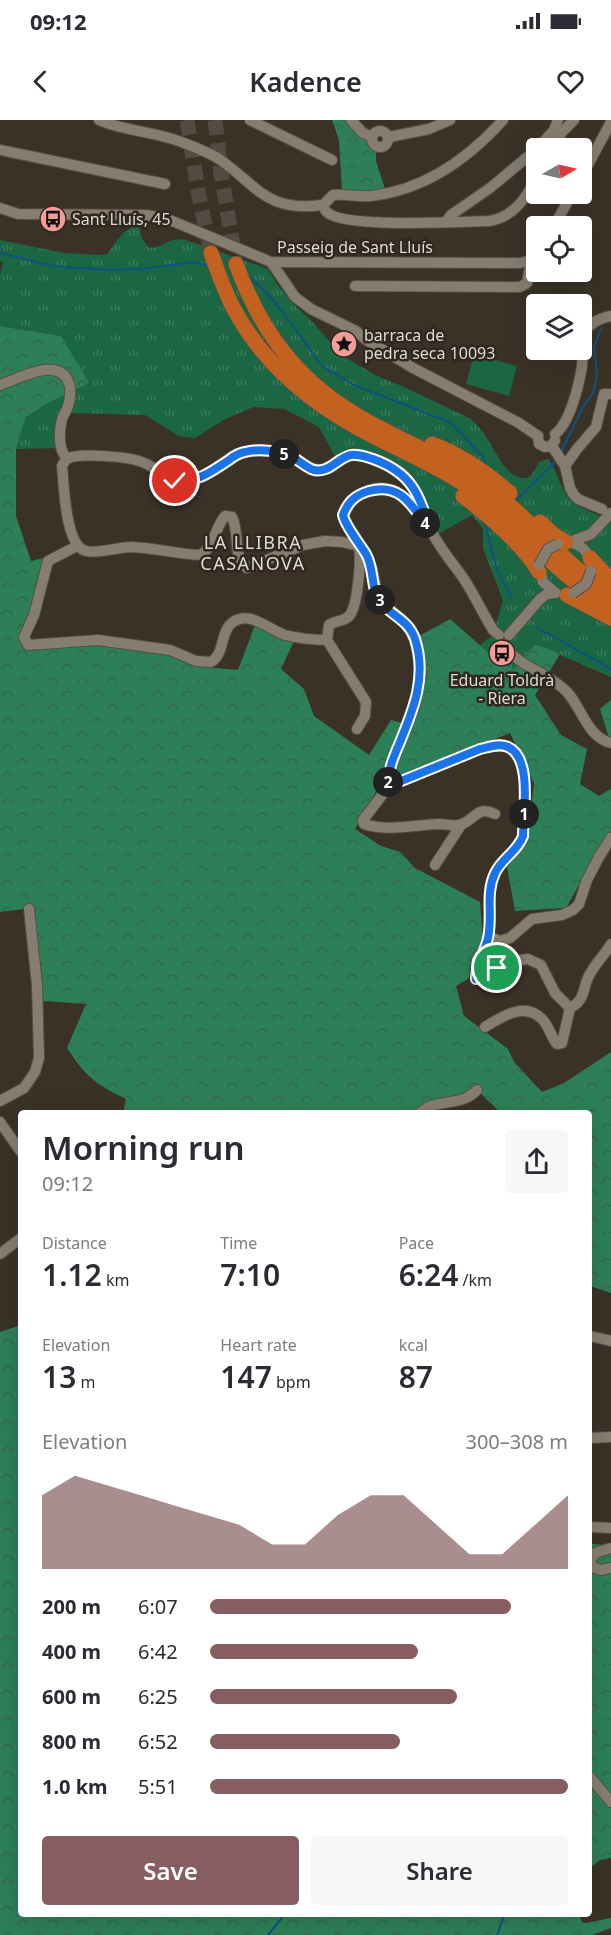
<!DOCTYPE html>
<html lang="en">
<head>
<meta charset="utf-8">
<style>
	:root { --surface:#fff; --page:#f7f7f7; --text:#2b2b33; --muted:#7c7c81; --accent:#865d60 }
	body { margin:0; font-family:"Noto Sans",sans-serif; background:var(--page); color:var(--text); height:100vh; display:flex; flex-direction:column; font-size:22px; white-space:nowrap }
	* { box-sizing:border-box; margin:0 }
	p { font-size:20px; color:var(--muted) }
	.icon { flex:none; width:33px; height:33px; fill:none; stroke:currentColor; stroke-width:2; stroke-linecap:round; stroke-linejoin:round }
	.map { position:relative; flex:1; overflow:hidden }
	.side { position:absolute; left:18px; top:990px; width:574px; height:807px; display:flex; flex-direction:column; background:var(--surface); border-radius:6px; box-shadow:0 6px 24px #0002 }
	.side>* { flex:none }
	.needle { width:39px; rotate:81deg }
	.fabs { position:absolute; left:526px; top:18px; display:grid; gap:12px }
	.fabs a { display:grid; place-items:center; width:66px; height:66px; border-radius:6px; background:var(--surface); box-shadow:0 6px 24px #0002; font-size:30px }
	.pin { position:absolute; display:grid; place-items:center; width:51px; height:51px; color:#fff; margin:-26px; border:3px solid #fff; border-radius:50%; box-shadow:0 2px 6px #0007 }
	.km { position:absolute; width:30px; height:30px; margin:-15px; border-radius:50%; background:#222; color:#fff; font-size:16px; line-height:30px; text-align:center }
	.round { display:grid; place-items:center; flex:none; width:63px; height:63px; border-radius:6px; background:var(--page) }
	.headline { display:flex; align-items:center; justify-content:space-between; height:102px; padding:0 24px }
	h1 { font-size:33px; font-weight:600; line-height:45px }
	.figures { display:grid; grid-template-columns:repeat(3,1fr); gap:9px; height:102px; padding:6px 24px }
	.figures div { display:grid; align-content:center }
	.figures b { font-size:30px; font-weight:600 }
	.figures small { font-size:16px; font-weight:400 }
	.figures p { font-size:16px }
	.chart { height:168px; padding:12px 24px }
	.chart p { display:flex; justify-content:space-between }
	.chart svg { width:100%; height:108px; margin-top:6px; fill:var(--accent); opacity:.7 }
	.action { display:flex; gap:12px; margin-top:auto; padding:12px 24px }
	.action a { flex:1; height:69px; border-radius:6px; background:var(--accent); color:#fff; font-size:24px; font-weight:600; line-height:69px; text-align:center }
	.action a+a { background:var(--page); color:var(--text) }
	ul { padding:0 24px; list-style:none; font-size:20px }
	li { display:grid; grid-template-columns:96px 72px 1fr; align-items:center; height:45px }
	li i { height:15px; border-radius:8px; background:var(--accent) }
	.status { display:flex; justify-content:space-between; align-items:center; height:42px; padding:0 30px; background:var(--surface); direction:ltr }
	.status svg { height:16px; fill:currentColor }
	header { display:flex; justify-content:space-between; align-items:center; height:78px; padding:0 24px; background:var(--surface); font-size:27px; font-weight:600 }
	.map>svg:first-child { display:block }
	.grass { fill:url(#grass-tufts) }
	.forest { fill:url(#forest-crowns) }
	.garden { fill:#1b6643 }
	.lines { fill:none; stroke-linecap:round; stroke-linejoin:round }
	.stream { stroke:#0c5282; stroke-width:2 }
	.highway-tunnel { stroke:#534b41; stroke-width:15; stroke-dasharray:15 8; stroke-linecap:butt }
	.minor-casing { stroke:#564f47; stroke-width:12 }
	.highway-casing { stroke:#564f47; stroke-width:16 }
	.minor { stroke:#867d71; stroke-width:10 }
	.highway { stroke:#c36220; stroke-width:15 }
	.minor-bridge-casing { stroke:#564f47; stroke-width:12; stroke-linecap:butt }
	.minor-bridge { stroke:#867d71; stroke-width:10 }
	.route-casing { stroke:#fff; stroke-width:12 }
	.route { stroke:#1a73e8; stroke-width:8 }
	.labels { text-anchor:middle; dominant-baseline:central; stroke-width:5; stroke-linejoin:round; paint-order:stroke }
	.poi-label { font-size:16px; fill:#dfdad4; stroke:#2f281e; text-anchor:start }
	.street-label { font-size:16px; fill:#dfdad4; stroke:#2f281e }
	.neighbourhood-label { font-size:18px; letter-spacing:1.5px; fill:#dfdad4; stroke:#2f281e }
</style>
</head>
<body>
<div class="status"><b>09:12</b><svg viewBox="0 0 49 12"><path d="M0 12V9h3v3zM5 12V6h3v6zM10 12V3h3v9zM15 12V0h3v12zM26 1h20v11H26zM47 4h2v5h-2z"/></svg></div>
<header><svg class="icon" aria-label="back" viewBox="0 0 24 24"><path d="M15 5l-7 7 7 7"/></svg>Kadence<svg class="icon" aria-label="heart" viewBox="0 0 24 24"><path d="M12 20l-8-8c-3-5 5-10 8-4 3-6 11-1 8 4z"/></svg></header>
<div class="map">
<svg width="611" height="1815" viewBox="0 0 611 1815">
	<defs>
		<pattern id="grass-tufts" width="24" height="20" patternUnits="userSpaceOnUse" patternTransform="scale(1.5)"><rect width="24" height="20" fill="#1b6643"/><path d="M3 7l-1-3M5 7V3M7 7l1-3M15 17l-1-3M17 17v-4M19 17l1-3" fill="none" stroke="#3c7b5d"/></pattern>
		<pattern id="forest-crowns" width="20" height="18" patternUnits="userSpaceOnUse" patternTransform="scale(1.5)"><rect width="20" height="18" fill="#2d7f57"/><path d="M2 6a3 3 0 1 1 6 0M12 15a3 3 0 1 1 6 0" fill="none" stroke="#36664e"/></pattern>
	</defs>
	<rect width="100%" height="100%" fill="#3a3227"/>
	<path class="grass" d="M134 106H139L142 119 148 127C162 131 165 116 186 120L268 149 277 164 297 188 309 198 329 221 348 239 377 256 402 266 471 299 483 312 503 345 512 354 521 358H527L532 355 539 342 548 339C558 351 559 367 570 379 580 390 598 393 611 403V557L535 524 515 550 499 542 480 525 493 515 503 481 483 428V409L472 395 438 414C429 388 420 354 392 341 383 337 348 338 336 338L319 307 284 289 254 287 225 299 195 318 179 316 145 295 70 293 57 299V328L16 329 26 297 48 283 61 216 0 206V155L3 142 0 141V120L64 133 102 135 107 134 124 112Z"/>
	<g class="forest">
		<path d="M332 0H345L347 5 369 22 376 31V41L385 69 366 72 342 70 339 20Z"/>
		<path d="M0 206 61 216 89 263 48 283 26 297 16 329V396L31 441 43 438 33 486 20 522 29 531 99 523 169 535 205 547 238 550 255 505 294 521 281 549 304 569 314 596 369 635 391 600 411 605 423 568 419 516 450 499 499 542 515 550 535 524 560 534 535 575 561 615 587 629 580 664 599 676 611 669V715L592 742 566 788 515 791 507 747 527 724 534 663 510 613 380 664 355 709 381 726 400 732 415 748 480 782 485 848 456 866 464 896 508 929 514 942 542 972 564 963 611 932V1173L590 1166V993H501L480 973 431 981 418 993H123L126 979C94 963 87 958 67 928L86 884 43 881 32 788 0 792Z"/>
		<path d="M611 580V617L608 615 600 589Z"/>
		<path d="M21 1205V1794H579L582 1802 586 1803 611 1798V1808L592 1815H0V1212Z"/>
		<path d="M590 1424 611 1425V1738L600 1740 590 1748Z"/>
	</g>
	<path class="garden" d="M474 234 517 246 509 276 466 264Z"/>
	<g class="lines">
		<g class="stream">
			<path d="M0 133 53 146 109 150 143 149 192 142 210 146"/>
			<path d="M250 158 267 173 281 190 322 246 354 265 451 303 484 338V343"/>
			<path d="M560 334 583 287 593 273 597 256 594 227 601 209"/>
			<path d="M515 382 556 341"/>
			<path d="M485 403 497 450 512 478"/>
			<path d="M538 508 611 549"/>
			<path d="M268 1815 285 1794"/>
			<path d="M497 1815 505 1794"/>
		</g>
		<g class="highway-tunnel">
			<path d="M187 0 198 71 211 133"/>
			<path d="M215 0 221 53 236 144"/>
		</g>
		<defs>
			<g id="minor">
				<path d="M99 0C126 12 156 11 184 23 197 28 211 33 222 41 260 69 268 92 323 85"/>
				<path d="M250 0 332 40"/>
				<path d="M351 0 363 13 372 17"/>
				<circle cx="380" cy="19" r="8"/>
				<path d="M389 17 429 9 450 0"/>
				<path d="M538 28 554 10 558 0"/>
				<path d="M553 28 562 12 574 0"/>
				<path d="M0 30 165 64"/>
				<path d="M582 56 611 2"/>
				<path d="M323 85C324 88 326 92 328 93 346 108 461 102 489 101 514 97 526 78 537 57"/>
				<path d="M323 85 333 75C346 74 359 77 371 76 424 70 468 39 503 0"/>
				<path d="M0 88 18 94 145 95 165 98 271 142 520 143 531 140 537 135"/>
				<path d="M446 102 451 95 490 68 537 29"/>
				<path d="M554 106 572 74"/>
				<path d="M271 142 295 177 311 189 356 211 365 219 413 248 519 303 538 316"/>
				<path d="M355 166 520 167 527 163 531 140"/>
				<path d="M0 265C14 260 29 252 44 250 68 247 74 266 68 286 67 291 63 294 62 299 59 310 58 331 67 338"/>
				<path d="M555 314C570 303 579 265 582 246 583 235 580 223 584 213 589 203 601 198 611 196"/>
				<path d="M538 316 539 324 545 327 552 326 555 320"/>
				<path d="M552 326 565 346 570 368 574 375 578 379 602 389"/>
				<path d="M565 346 577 329 596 307 604 274H611"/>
				<path d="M570 422 591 414 611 393"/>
				<path d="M559 423C575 420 589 428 591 445"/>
				<path d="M77 426 48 441 34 495 24 517 28 525 98 520 170 530 196 541 211 542C225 534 220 511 233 502 250 490 269 510 285 515 297 518 314 520 327 520"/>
				<path d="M539 445 543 462 556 473"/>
				<path d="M509 515 540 479 547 474 555 473"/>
				<path d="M504 525C519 547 549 553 567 572 582 588 587 617 611 623"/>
				<path d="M357 609 365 596 366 582 327 520 329 505C336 500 345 502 350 495 358 483 363 432 357 420 353 411 345 405 343 395 352 373 379 360 400 374 411 381 417 393 425 403"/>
				<path d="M389 666 390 648 414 588 421 553 415 520 410 508 378 478 372 448 366 435 359 426 342 422 325 421 303 425 247 448C232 438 240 412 232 397L225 396C215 407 214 428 200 435 178 434 155 428 132 427 119 427 97 434 86 431 65 426 64 365 62 346 64 343 64 341 67 339 76 332 127 337 139 341 155 345 166 361 183 361 210 361 220 339 243 332 257 328 279 331 292 337 301 342 309 350 320 350 330 350 337 342 344 338 358 330 383 341 396 349 419 363 420 388 431 410 439 428 453 443 464 459 475 476 483 494 493 510L499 515"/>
				<path d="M495 694C476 686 477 698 462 704 456 707 446 704 439 704 414 705 388 712 364 704L363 700 389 666 480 629C489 627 499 623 508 627 533 638 523 695 523 716 518 731 502 738 495 753 484 774 492 796 488 818 485 832 476 844 476 859L483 858 511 841 528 839 541 845 555 873 570 888C587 880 582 865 591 852 597 842 605 834 611 824"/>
				<path d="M435 745 461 705"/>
				<path d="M489 816 499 821 510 818 532 799 562 795 573 790 579 784 587 760 599 737 611 718"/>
				<path d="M485 907C502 897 524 881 542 899 549 906 551 917 557 924L562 923 570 888"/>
				<path d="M0 981 24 968 35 952 39 938 37 865 29 789"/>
				<path d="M420 993C438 977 460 988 477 970"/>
				<path d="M0 1002 21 1032"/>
				<path d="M0 1134 21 1118"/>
				<path d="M590 1216 611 1221"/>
				<path d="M590 1318 611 1317"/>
				<path d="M590 1407 611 1408"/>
				<path d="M611 1428 595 1433 590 1441 592 1447 601 1450 611 1448"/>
				<path d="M590 1657 611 1682"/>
			</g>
			<g id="highway">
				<path d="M211 133C218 152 225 173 235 191 266 248 319 289 375 317 414 337 452 353 486 380 528 415 561 460 611 485"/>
				<path d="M236 144C262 215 300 264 367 301 409 324 451 341 490 369 534 401 563 445 611 473"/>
				<path d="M432 324C462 335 486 352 510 373"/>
				<path d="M463 376C489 396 523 424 539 452"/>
				<path d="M540 402 554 415 566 422"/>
				<path d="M590 438 611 460"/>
				<path d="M567 475 611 498"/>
			</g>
		</defs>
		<use href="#minor" class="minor-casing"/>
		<use href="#highway" class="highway-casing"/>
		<use href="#minor" class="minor"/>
		<use href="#highway" class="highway"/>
		<defs>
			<g id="minor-bridge">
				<path d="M539 445 548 429 558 424"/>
				<path d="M573 473 586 464 591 451"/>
			</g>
		</defs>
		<use href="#minor-bridge" class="minor-bridge-casing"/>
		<use href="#minor-bridge" class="minor-bridge"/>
	</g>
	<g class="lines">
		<defs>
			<path id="route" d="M175 361C198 362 211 352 229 340 234 336 239 333 245 332 260 328 281 331 294 338 301 342 307 348 314 350 330 353 337 338 351 335 359 334 366 337 373 339 412 353 419 374 430 410 413 388 402 362 369 371 355 375 348 382 343 395 345 406 360 424 366 434 374 448 371 465 378 479 387 494 408 498 415 519 427 556 414 588 400 622 394 636 387 651 389 666L480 629C489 627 499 623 508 627 533 638 523 695 523 716 518 731 502 738 495 753 485 774 493 796 488 818 485 832 476 844 476 859L483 858 497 848"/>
		</defs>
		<use href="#route" class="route-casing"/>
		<use href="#route" class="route"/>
	</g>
	<defs>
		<symbol id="bus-disc" viewBox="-11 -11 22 22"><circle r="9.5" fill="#f59b98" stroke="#2f281e"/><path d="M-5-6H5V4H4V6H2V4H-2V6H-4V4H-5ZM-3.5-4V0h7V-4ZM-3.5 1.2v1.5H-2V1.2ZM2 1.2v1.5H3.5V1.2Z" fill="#111"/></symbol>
		<symbol id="sight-disc" viewBox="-11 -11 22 22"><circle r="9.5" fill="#f59b98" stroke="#2f281e"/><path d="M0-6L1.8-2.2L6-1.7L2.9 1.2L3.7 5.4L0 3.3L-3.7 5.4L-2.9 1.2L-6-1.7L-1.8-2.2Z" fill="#111"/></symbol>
	</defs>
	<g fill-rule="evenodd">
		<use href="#bus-disc" x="38" y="84" width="30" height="30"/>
		<use href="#sight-disc" x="329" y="209" width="30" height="30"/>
		<use href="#bus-disc" x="487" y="518" width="30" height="30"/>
	</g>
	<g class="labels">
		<g class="poi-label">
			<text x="72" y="99">Sant Lluís, 45</text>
			<text x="364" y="215">barraca de<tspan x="364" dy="18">pedra seca 10093</tspan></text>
			<text x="502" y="560" text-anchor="middle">Eduard Toldrà<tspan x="502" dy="18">- Riera</tspan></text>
		</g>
		<g class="street-label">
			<text x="355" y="127">Passeig de Sant Lluís</text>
		</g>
		<g class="neighbourhood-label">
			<text x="253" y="422">LA LLIBRA<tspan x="253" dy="21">CASANOVA</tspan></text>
		</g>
	</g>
</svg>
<div class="fabs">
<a><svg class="needle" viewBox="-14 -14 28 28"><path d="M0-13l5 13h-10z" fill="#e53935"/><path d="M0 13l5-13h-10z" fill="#7c7c81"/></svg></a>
<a><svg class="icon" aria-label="locate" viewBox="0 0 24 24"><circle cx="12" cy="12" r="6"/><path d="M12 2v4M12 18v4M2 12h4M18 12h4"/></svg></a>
<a><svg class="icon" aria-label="layers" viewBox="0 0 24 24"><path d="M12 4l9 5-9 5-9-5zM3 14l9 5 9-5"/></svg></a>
</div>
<div class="pin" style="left:497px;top:848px;background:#1e9e55"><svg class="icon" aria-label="arrive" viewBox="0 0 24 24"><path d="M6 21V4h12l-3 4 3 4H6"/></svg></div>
<div class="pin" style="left:175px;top:361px;background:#d93025"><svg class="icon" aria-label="check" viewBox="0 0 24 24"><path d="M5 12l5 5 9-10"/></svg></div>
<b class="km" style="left:524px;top:694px">1</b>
<b class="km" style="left:388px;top:662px">2</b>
<b class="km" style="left:380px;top:480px">3</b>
<b class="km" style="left:425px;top:403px">4</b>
<b class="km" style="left:284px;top:334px">5</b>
<section class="side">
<div class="headline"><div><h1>Morning run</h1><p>09:12</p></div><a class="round"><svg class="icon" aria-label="share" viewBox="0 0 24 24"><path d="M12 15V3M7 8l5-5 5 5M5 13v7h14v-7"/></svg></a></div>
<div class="figures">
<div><p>Distance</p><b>1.12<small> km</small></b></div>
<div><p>Time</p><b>7:10</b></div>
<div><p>Pace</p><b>6:24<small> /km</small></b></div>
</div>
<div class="figures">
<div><p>Elevation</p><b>13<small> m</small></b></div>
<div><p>Heart rate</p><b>147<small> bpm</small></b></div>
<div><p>kcal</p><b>87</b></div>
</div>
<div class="chart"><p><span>Elevation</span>300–308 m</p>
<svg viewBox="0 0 160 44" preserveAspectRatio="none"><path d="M0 44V14L10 6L20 10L30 14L40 18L50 22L60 26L70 34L80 34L90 22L100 14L110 14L120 26L130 38L140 38L150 26L160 14V44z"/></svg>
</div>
<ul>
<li><b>200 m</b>6:07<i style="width:84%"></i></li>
<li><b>400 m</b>6:42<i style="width:58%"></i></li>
<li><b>600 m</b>6:25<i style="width:69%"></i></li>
<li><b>800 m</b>6:52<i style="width:53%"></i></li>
<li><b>1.0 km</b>5:51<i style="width:100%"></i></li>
</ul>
<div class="action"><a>Save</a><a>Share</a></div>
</section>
</div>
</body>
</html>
